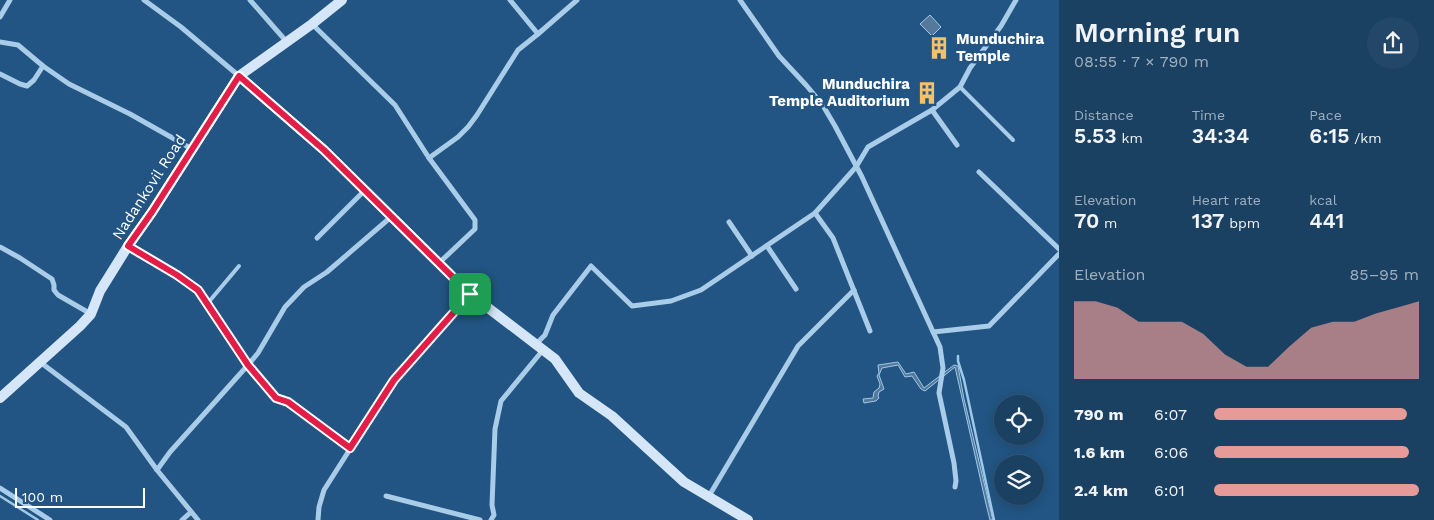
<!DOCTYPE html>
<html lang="en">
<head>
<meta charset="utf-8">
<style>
	:root { --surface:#1a4062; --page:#234768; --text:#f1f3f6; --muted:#9fafbe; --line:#385977; --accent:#e69b98 }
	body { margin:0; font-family:"Work Sans",sans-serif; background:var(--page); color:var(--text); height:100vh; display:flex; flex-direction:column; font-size:19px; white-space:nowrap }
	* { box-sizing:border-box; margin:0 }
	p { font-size:16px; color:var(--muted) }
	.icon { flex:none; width:28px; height:28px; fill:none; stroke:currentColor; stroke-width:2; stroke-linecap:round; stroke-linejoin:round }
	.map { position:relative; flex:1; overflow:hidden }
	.side { display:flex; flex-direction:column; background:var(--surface); width:375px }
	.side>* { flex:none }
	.fabs { position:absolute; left:994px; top:395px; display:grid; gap:10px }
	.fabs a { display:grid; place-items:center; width:50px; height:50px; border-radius:50%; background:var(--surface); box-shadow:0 2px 12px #0003,0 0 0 1px var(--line); font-size:25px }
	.scale { position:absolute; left:15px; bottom:12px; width:130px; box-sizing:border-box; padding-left:5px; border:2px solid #fff; border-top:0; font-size:14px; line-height:18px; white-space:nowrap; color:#fff; -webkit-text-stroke:4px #225583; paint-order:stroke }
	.pin { position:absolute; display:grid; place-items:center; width:42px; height:42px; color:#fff; margin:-21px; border-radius:10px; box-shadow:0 2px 8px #0006 }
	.round { display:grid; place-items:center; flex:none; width:52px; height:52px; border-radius:26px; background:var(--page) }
	.summary { display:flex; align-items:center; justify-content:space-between; height:85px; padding:0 15px }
	h1 { font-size:28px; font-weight:600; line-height:38px }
	.figures { display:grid; grid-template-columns:repeat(3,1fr); gap:8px; height:85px; padding:5px 15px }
	.figures div { display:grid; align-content:center }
	.figures b { font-size:21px; font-weight:600 }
	.figures small { font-size:14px; font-weight:400 }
	.figures p { font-size:14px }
	.chart { height:140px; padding:10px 15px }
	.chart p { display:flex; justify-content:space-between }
	.chart svg { width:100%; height:90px; margin-top:5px; fill:var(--accent); opacity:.7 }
	ul { padding:0 15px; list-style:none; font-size:16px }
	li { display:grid; grid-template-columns:80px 60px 1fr; align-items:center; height:38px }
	li i { height:12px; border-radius:6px; background:var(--accent) }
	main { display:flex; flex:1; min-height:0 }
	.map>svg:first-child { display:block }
	.water { fill:#55799a; stroke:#9dc8e9 }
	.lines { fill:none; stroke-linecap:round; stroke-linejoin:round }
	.stream { stroke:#9dc8e9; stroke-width:2.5 }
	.lane { stroke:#a9cce8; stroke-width:4 }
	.street { stroke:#a9cce8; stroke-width:5 }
	.secondary { stroke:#d4e6f7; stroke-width:10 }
	.route-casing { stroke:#fff; stroke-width:10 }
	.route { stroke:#e11d48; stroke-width:6 }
	.labels { text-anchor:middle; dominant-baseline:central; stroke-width:5; stroke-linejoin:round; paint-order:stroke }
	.poi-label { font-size:15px; font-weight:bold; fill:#fff; stroke:#225583; text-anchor:start }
	.street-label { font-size:15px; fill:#fff; stroke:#225583 }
</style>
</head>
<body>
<main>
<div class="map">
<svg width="1059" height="520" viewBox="0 0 1059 520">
	<rect width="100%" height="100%" fill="#225583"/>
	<g class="water">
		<path d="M930 15 941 27 932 36 920 24Z"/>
		<path d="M898 362 906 374 914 372 924 388 954 365 958 366 964 399 993 520H990L986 504 955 367 925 391 921 389 912 376 905 377 898 365 882 368 879 375 884 389 879 392 878 396 879 398 876 401 864 403 863 399 873 398 874 392 879 388 880 384 877 376 879 373 878 365Z"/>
	</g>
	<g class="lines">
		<g class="stream">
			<path d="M958 356V361L964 380 994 520"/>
			<path d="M0 496 38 520"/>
		</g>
		<g class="lane">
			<path d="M960 87 1013 140"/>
			<path d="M207 304 239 266"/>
		</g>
		<g class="street">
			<path d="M144 0 181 27 239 76"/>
			<path d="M250 0 286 41"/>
			<path d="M740 0 779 56 806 85 822 104 835 126 862 177 940 347 943 368 939 393 954 463 956 481 955 487"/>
			<path d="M0 17 10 0"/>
			<path d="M312 24 395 105 429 158 475 220V229L439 263"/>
			<path d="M538 34 577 0"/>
			<path d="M0 42 18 45 43 66 69 84 130 114 192 149"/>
			<path d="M0 74 20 84 27 86 34 80 43 66"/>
			<path d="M932 110 957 145"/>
			<path d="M429 158 458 137 468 127 477 115 518 50 538 34 510 0"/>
			<path d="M979 172 1059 249"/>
			<path d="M815 213 833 238 870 331"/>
			<path d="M729 222 752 256"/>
			<path d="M317 238 364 191"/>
			<path d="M128 246 177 275 198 290 248 365 276 398 287 402 350 448"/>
			<path d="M767 246 796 289"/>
			<path d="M0 247 20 258 52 279 54 285V290L58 295 91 314"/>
			<path d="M933 332 989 326 1059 254"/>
			<path d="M537 343 545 335 553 315 591 266 632 306 671 301 701 290 815 213 856 167 868 147 932 110 960 87 970 68 1001 26 1016 0"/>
			<path d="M40 362 126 427 157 470 198 520"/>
			<path d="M157 470 170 452 248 365 258 353 285 307 304 287 327 272 391 217"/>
			<path d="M0 488 50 520"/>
			<path d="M386 496 480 520"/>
			<path d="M709 496 798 346 854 290"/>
			<path d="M182 520 191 512"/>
			<path d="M318 520 319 507 324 490 394 380 470 294"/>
			<path d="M491 520 494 515 492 505 495 429 501 401 543 350"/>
		</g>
		<g class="secondary">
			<path d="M239 76 324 150 470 294 555 359 579 393 612 416 684 482 748 520"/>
			<path d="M0 398 80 326 91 314 100 291 128 246 152 212 239 76 312 24 342 0"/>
		</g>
	</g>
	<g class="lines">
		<defs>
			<path id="route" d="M239 76 324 150 470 294 394 380 350 448 288 402 276 398 248 365 198 290 177 275 128 246 152 212Z"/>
		</defs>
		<use href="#route" class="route-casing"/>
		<use href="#route" class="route"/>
	</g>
	<defs>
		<symbol id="building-bare" viewBox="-9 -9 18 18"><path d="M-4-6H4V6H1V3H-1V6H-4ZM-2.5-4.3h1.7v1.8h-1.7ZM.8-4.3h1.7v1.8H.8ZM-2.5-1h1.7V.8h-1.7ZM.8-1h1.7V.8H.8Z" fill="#f4c06b" stroke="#225583" stroke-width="2.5" paint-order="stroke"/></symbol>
	</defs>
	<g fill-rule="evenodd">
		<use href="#building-bare" x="923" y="32" width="32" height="32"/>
		<use href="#building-bare" x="911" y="77" width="32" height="32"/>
	</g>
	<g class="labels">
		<g class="poi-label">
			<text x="956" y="39">Munduchira<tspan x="956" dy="17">Temple</tspan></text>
			<text x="910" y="84" text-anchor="end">Munduchira<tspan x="910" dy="17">Temple Auditorium</tspan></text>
		</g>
		<g class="street-label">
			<text transform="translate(149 187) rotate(-57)">Nadankovil Road</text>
		</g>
	</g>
</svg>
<div class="fabs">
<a><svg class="icon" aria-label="locate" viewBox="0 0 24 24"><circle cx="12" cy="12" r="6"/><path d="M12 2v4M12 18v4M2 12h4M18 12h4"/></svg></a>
<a><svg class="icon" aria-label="layers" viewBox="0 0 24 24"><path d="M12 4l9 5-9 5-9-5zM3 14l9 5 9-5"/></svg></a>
</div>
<div class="scale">100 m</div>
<div class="pin" style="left:470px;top:294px;background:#1e9e55"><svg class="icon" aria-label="arrive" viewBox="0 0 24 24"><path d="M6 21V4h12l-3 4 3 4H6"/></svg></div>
</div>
<section class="side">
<div class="summary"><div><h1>Morning run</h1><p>08:55 · 7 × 790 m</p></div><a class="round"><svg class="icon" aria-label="share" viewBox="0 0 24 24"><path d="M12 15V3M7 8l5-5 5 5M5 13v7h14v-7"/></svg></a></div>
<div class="figures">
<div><p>Distance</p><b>5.53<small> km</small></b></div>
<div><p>Time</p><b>34:34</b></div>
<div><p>Pace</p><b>6:15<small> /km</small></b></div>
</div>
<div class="figures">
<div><p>Elevation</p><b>70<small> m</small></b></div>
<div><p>Heart rate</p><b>137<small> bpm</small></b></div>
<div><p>kcal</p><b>441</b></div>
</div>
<div class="chart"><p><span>Elevation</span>85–95 m</p>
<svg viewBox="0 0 160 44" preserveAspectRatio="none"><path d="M0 44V6L10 6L20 9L30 16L40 16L50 16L60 22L70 32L80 38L90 38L100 28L110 19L120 16L130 16L140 12L150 9L160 6V44z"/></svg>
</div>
<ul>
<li><b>790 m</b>6:07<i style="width:94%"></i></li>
<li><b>1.6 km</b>6:06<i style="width:95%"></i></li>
<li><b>2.4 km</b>6:01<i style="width:100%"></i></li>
</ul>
</section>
</main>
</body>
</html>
